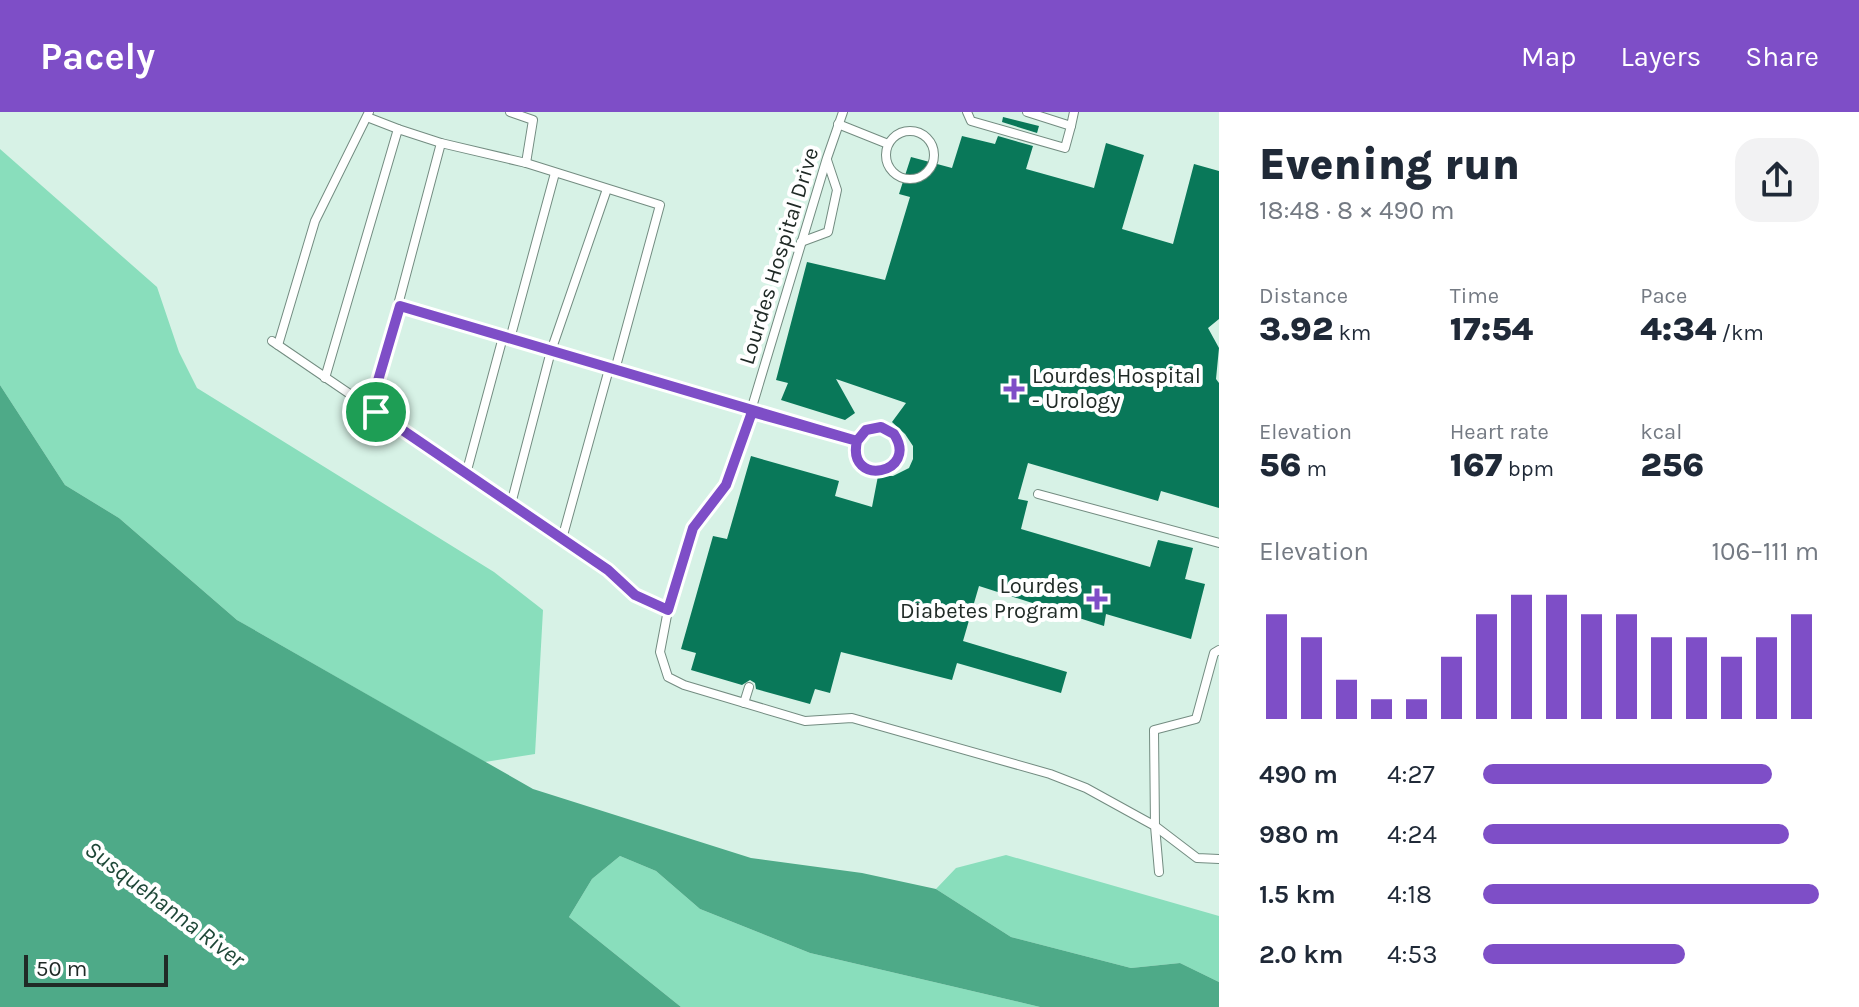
<!DOCTYPE html>
<html lang="en">
<head>
<meta charset="utf-8">
<style>
	:root { --surface:#fff; --page:#f2f2f3; --text:#1f2937; --muted:#747a83; --accent:#7e4ec7 }
	body { margin:0; font-family:Karla,sans-serif; background:var(--page); color:var(--text); height:100vh; display:flex; flex-direction:column; font-size:30px; white-space:nowrap }
	* { box-sizing:border-box; margin:0 }
	p { font-size:26px; color:var(--muted) }
	.icon { flex:none; width:44px; height:44px; fill:none; stroke:currentColor; stroke-width:2; stroke-linecap:round; stroke-linejoin:round }
	.map { position:relative; flex:1; overflow:hidden }
	.details { display:flex; flex-direction:column; background:var(--surface); width:640px }
	.details>* { flex:none }
	.scale { position:absolute; left:24px; bottom:20px; width:144px; box-sizing:border-box; padding-left:8px; border:4px solid #202a26; border-top:0; font-size:22px; line-height:28px; white-space:nowrap; color:#202a26; -webkit-text-stroke:6px #fff; paint-order:stroke }
	.pin { position:absolute; display:grid; place-items:center; width:68px; height:68px; color:#fff; margin:-34px; border:4px solid #fff; border-radius:50%; box-shadow:0 2px 8px #0007 }
	.round { display:grid; place-items:center; flex:none; width:84px; height:84px; border-radius:24px; background:var(--page) }
	.head { display:flex; align-items:center; justify-content:space-between; height:136px; padding:0 40px }
	h1 { font-size:44px; font-weight:800; line-height:60px }
	.metrics { display:grid; grid-template-columns:repeat(3,1fr); gap:12px; height:136px; padding:8px 40px }
	.metrics div { display:grid; align-content:center }
	.metrics b { font-size:34px; font-weight:800 }
	.metrics small { font-size:22px; font-weight:400 }
	.metrics p { font-size:22px }
	.chart { height:224px; padding:16px 40px }
	.chart p { display:flex; justify-content:space-between }
	.chart svg { width:100%; height:144px; margin-top:8px; stroke:var(--accent); stroke-width:6 }
	ul { padding:0 40px; list-style:none; font-size:26px }
	li { display:grid; grid-template-columns:128px 96px 1fr; align-items:center; height:60px }
	li i { height:20px; border-radius:10px; background:var(--accent) }
	header { display:flex; align-items:center; gap:48px; box-sizing:border-box; height:112px; padding:0 40px; background:var(--accent); color:#fff }
	header strong { font-size:38px }
	nav { display:flex; gap:44px; margin-inline-start:auto; font-size:28px }
	main { display:flex; flex:1; min-height:0 }
	.map>svg:first-child { display:block }
	.green { fill:#89debc }
	.water { fill:#4eaa88 }
	.building { fill:#097859 }
	.lines { fill:none; stroke-linecap:round; stroke-linejoin:round }
	.lane-casing { stroke:#738c81; stroke-width:10 }
	.lane { stroke:#fff; stroke-width:8 }
	.route-casing { stroke:#fff; stroke-width:16 }
	.route { stroke:#7e4ec7; stroke-width:10 }
	.poi-dot { fill:#7e4ec7; stroke:#fff; stroke-width:3 }
	.labels { text-anchor:middle; dominant-baseline:central; stroke-width:8; stroke-linejoin:round; paint-order:stroke }
	.street-label { font-size:22px; fill:#202a26; stroke:#fff }
	.poi-label { font-size:22px; fill:#202a26; stroke:#fff; text-anchor:start }
	.water-label { font-size:24px; font-style:italic; fill:#1f4838; stroke:#fff }
</style>
</head>
<body>
<header>
<strong>Pacely</strong>
<nav><a>Map</a><a>Layers</a><a>Share</a></nav>
</header>
<main>
<div class="map">
<svg width="1219" height="895" viewBox="0 0 1219 895">
	<rect width="100%" height="100%" fill="#d7f2e6"/>
	<g class="green">
		<path d="M0 37 157 175 179 240 197 276 494 460 543 498 535 642 485 650 237 508 119 406 65 373 0 273Z"/>
		<path d="M1006 743 1219 804V870L1180 851 1131 856 1011 825 936 777 956 756Z"/>
		<path d="M620 744 656 759 700 797 810 841 1040 895H681L569 805 592 767Z"/>
	</g>
	<path class="water" d="M0 273 65 373 119 406 237 508 533 677 751 746 862 761 936 777 1011 825 1131 856 1180 851 1219 870V895H1040L810 841 700 797 656 759 620 744 592 767 569 805 681 895H0Z"/>
	<g class="building">
		<path d="M1003 5 1039 14 1037 21 1002 10Z"/>
		<path d="M962 24 995 32 998 24 1033 34 1026 57 1094 76 1106 31 1144 43 1122 117 1173 132 1194 52 1219 59V207L1208 216 1219 236 1216 267 1219 271V396L1161 379 1158 389 1028 351 1018 387 1028 389 1021 417 1150 455 1158 428 1193 436 1185 467 1205 472 1191 527 1106 502 1104 514 979 474 963 529 1067 560 1061 581 957 551 952 568 841 540 830 581 815 577 810 592 756 577 755 571 750 568 742 573 691 558 696 541 681 537 713 424 727 427 751 344 839 369 835 384 872 395 878 364H893L909 356 913 347V334L905 322 892 310 906 291 836 267 855 301 845 308 781 288 788 271 776 268 807 150 885 168 910 85 899 82 911 45 952 56Z"/>
	</g>
	<g class="lines">
		<defs>
			<g id="lane">
				<path d="M843 0 827 46 733 358 726 373 693 416 668 498 660 540 668 565 684 573 805 609 852 606 1050 662 1086 676 1155 714 1159 760"/>
				<path d="M967 0 971 9 1065 36 1071 14"/>
				<path d="M1027 0 1071 14 1074 0"/>
				<path d="M367 5 398 17"/>
				<path d="M838 12 888 32"/>
				<circle cx="910" cy="43" r="24"/>
				<path d="M526 51 660 93 615 258"/>
				<path d="M801 130 828 120 837 78 827 48"/>
				<path d="M400 194 752 300 857 329"/>
				<path d="M510 227 555 61"/>
				<path d="M272 229 608 458 635 483 668 498"/>
				<path d="M278 233 315 109 369 0"/>
				<path d="M325 266 398 17 441 31 526 51 533 8 510 0"/>
				<path d="M376 300 377 272 441 31"/>
				<circle cx="877" cy="337" r="22"/>
				<path d="M466 362 503 225"/>
				<path d="M1038 382 1219 431"/>
				<path d="M511 392 551 239 607 77"/>
				<path d="M562 427 609 257"/>
				<path d="M1219 538 1214 541 1196 607 1154 618 1155 714 1197 746 1219 747"/>
				<path d="M744 591 749 575"/>
			</g>
		</defs>
		<use href="#lane" class="lane-casing"/>
		<use href="#lane" class="lane"/>
	</g>
	<g class="lines">
		<defs>
			<path id="route" d="M376 300 608 458 635 483 668 498 693 416 726 373 752 300 857 329 866 318 881 315 894 322C920 362 846 376 857 329L400 194 377 272 376 300"/>
		</defs>
		<use href="#route" class="route-casing"/>
		<use href="#route" class="route"/>
	</g>
	<g class="poi-dot">
		<path d="M1010 265h8v8h8v8h-8v8h-8v-8h-8v-8h8z"/>
		<path d="M1093 475h8v8h8v8h-8v8h-8v-8h-8v-8h8z"/>
	</g>
	<g class="labels">
		<g class="street-label">
			<text transform="translate(779 144) rotate(-73)">Lourdes Hospital Drive</text>
		</g>
		<g class="poi-label">
			<text x="1032" y="264">Lourdes Hospital<tspan x="1032" dy="25">- Urology</tspan></text>
			<text x="1079" y="474" text-anchor="end">Lourdes<tspan x="1079" dy="25">Diabetes Program</tspan></text>
		</g>
		<g class="water-label">
			<text transform="translate(165 792) rotate(37)">Susquehanna River</text>
		</g>
	</g>
</svg>
<div class="scale">50 m</div>
<div class="pin" style="left:376px;top:300px;background:#1e9e55"><svg class="icon" aria-label="arrive" viewBox="0 0 24 24"><path d="M6 21V4h12l-3 4 3 4H6"/></svg></div>
</div>
<section class="details">
<div class="head"><div><h1>Evening run</h1><p>18:48 · 8 × 490 m</p></div><a class="round"><svg class="icon" aria-label="share" viewBox="0 0 24 24"><path d="M12 15V3M7 8l5-5 5 5M5 13v7h14v-7"/></svg></a></div>
<div class="metrics">
<div><p>Distance</p><b>3.92<small> km</small></b></div>
<div><p>Time</p><b>17:54</b></div>
<div><p>Pace</p><b>4:34<small> /km</small></b></div>
</div>
<div class="metrics">
<div><p>Elevation</p><b>56<small> m</small></b></div>
<div><p>Heart rate</p><b>167<small> bpm</small></b></div>
<div><p>kcal</p><b>256</b></div>
</div>
<div class="chart"><p><span>Elevation</span>106–111 m</p>
<svg viewBox="0 0 160 44" preserveAspectRatio="none"><path d="M5 44V12M15 44V19M25 44V32M35 44V38M45 44V38M55 44V25M65 44V12M75 44V6M85 44V6M95 44V12M105 44V12M115 44V19M125 44V19M135 44V25M145 44V19M155 44V12"/></svg>
</div>
<ul>
<li><b>490 m</b>4:27<i style="width:86%"></i></li>
<li><b>980 m</b>4:24<i style="width:91%"></i></li>
<li><b>1.5 km</b>4:18<i style="width:100%"></i></li>
<li><b>2.0 km</b>4:53<i style="width:60%"></i></li>
</ul>
</section>
</main>
</body>
</html>
